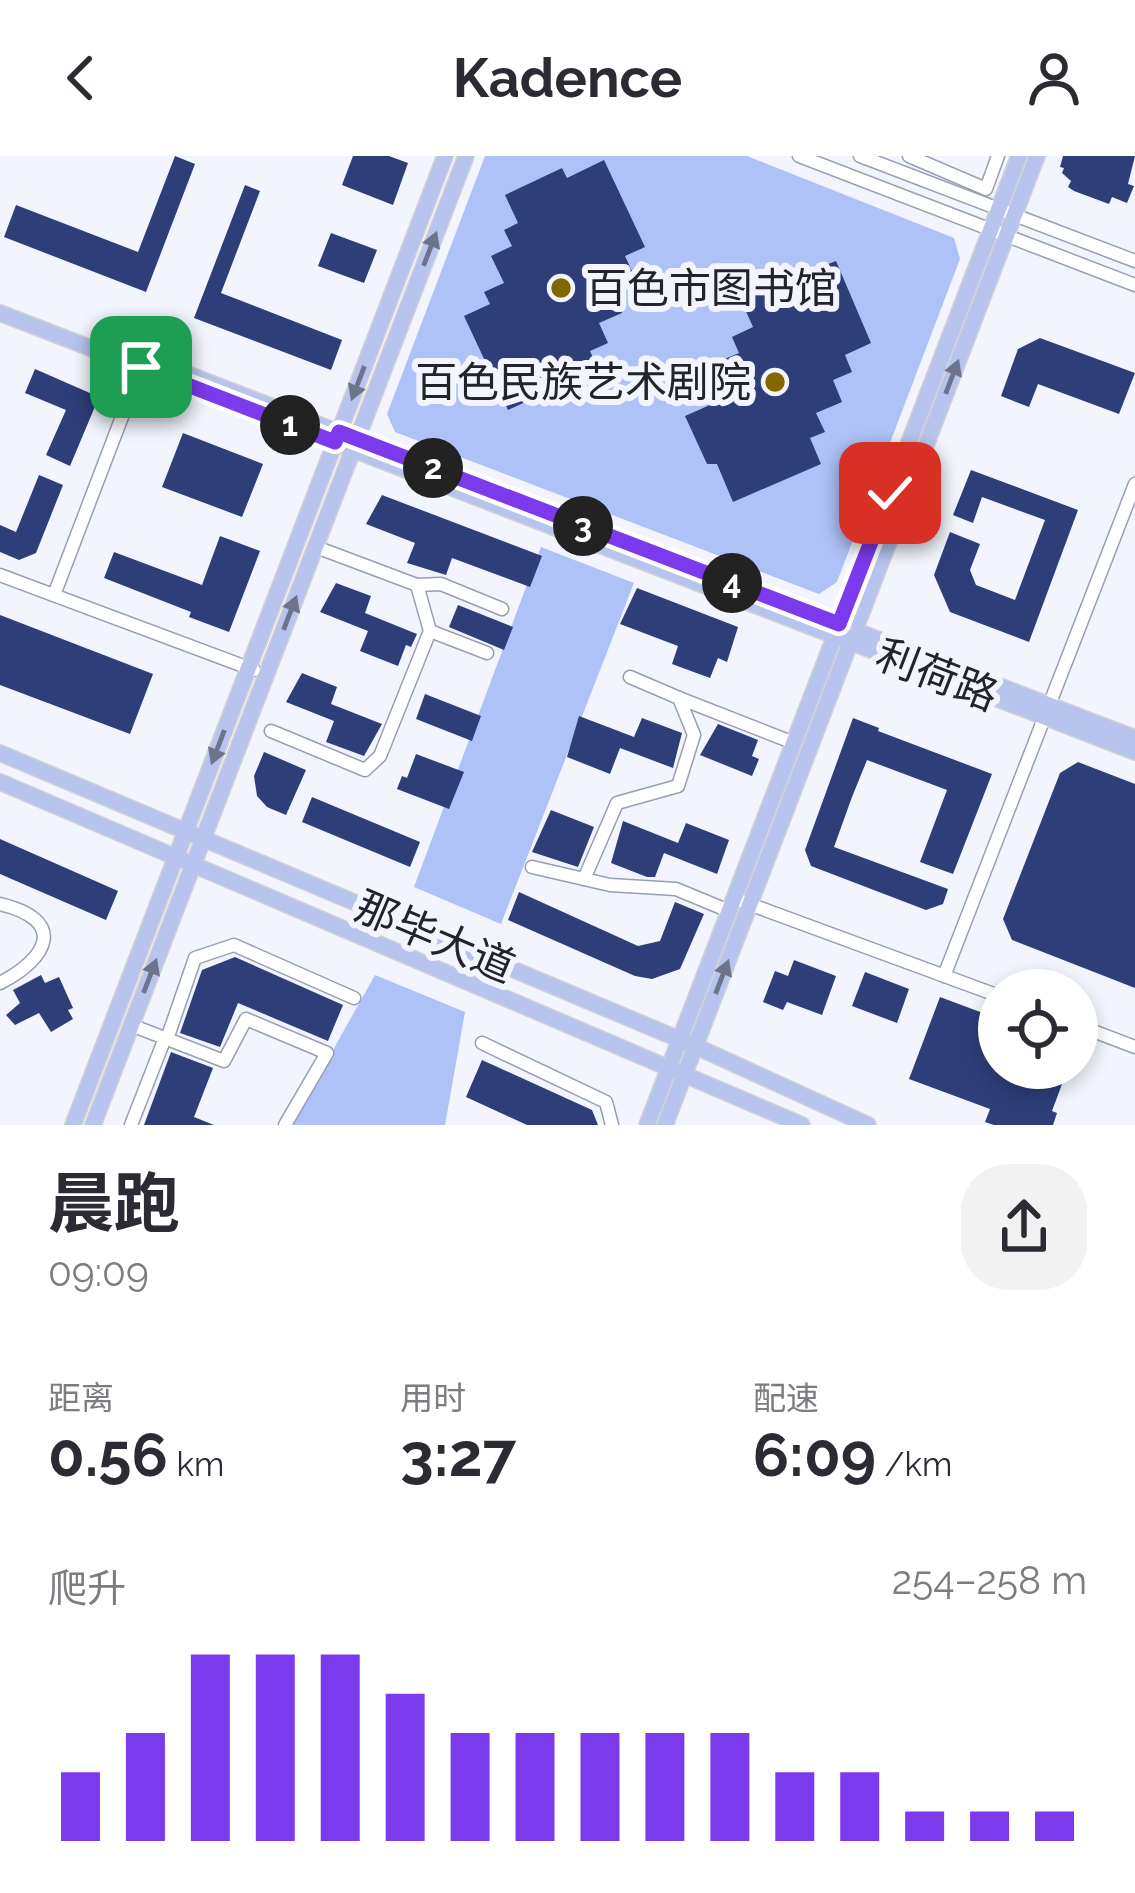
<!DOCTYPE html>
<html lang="zh">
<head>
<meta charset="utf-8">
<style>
	:root { --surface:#fff; --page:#f2f2f3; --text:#2b2b33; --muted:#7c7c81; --accent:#7c3aed }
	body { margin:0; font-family:Raleway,"Noto Sans SC",sans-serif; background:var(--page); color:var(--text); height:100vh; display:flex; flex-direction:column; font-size:45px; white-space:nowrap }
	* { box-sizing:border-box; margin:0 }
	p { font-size:39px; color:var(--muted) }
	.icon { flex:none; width:66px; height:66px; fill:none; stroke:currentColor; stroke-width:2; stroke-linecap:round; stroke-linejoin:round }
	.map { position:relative; height:969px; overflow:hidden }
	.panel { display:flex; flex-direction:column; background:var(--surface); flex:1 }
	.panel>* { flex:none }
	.fabs { position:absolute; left:978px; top:813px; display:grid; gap:24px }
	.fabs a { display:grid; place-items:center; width:120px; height:120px; border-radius:50%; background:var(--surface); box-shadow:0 6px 18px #0003; font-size:60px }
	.pin { position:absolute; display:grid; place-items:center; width:102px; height:102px; color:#fff; margin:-51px; border-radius:24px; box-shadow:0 6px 18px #0006 }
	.km { position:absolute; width:60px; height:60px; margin:-30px; border-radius:50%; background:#222; color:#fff; font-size:33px; line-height:60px; text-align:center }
	.round { display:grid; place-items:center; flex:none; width:126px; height:126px; border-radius:48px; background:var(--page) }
	.summary { display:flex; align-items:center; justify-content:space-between; height:204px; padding:0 48px }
	h1 { font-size:66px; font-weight:700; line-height:90px }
	.stats { display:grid; grid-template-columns:repeat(3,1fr); gap:18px; height:204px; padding:12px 48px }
	.stats div { display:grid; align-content:center }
	.stats b { font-size:60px; font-weight:700 }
	.stats small { font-size:33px; font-weight:400 }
	.stats p { font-size:33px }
	.chart { height:336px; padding:24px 48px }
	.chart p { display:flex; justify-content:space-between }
	.chart svg { width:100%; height:216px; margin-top:12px; stroke:var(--accent); stroke-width:6 }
	header { display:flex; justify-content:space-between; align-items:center; height:156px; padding:0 48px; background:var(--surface); font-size:54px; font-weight:700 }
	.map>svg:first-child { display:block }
	.green { fill:#afc2f7 }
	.building { fill:#2d3e79 }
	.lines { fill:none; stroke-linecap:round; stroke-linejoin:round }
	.minor-casing { stroke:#989fb1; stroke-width:15 }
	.major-casing { stroke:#d3d3d5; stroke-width:18 }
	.minor { stroke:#fff; stroke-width:12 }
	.major { stroke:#b7c5ee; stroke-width:15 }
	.oneway { fill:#6c748c }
	.route-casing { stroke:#fff; stroke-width:24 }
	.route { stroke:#7c3aed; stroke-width:15 }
	.poi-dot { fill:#846700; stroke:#f2f5fd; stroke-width:4.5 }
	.labels { text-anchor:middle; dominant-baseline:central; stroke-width:12; stroke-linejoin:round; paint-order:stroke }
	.poi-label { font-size:42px; fill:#21242b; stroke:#f2f5fd; text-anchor:start }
	.street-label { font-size:42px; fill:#21242b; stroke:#f2f5fd }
</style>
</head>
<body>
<header><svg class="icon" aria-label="back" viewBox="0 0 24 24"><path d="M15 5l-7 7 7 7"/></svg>Kadence<svg class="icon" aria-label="person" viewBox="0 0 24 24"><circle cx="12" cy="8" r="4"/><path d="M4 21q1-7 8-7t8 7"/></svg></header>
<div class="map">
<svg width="1135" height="969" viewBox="0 0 1135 969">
	<rect width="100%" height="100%" fill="#f2f5fd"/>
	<g class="green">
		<path d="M485 0H747L954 82 960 103 837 426 819 438 395 276 387 258Z"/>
		<path d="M541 391 634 427 501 768 414 731Z"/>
		<path d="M375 819 465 856 445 969H291Z"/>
	</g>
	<g class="building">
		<path d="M175 0 195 8 146 136 4 81 16 49 138 96Z"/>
		<path d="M353 0H389L408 7 393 49 342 29Z"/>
		<path d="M1063 0H1135L1128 28 1134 30 1127 47 1112 41 1109 48 1074 35 1068 31 1071 25 1062 17 1064 12 1060 11Z"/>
		<path d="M604 4 645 91 625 100 638 128 614 139 622 157 599 167 608 187 590 195 598 213 508 254 464 160 490 148 484 136 504 127 491 100 512 90 504 74 518 67 505 39 562 12 567 22Z"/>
		<path d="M245 29 260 35 221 137 342 184 331 214 194 162Z"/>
		<path d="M331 77 377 94 364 127 318 110Z"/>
		<path d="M836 105 871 187 845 199 852 216 833 224 842 246 816 257 825 276 810 282 821 308 733 346 717 308H707L685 260 719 245 711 228 727 221 720 205 739 197 732 181 753 171 740 142Z"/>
		<path d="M1040 182 1135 217 1119 258 1038 228 1029 251 1001 240 1018 193Z"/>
		<path d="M35 213 99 241 70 310 46 299 66 254 25 237Z"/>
		<path d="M183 277 263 308 242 361 162 331Z"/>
		<path d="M971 314 1078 354 1029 486 950 456 934 419 950 376 980 388 970 414 976 429 1015 444 1045 364 982 341 973 367 953 359Z"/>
		<path d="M39 319 63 329 36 397 19 404 0 396V369L16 376Z"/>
		<path d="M382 339 542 400 530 431 452 402 446 419 407 407 415 387 366 368Z"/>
		<path d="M220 380 260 395 229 476 189 461 191 456 104 422 114 396 202 429Z"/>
		<path d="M336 427 371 440 365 457 417 478 411 491 406 489 398 510 360 495 368 475 320 456Z"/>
		<path d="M637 432 738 471 727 506 718 502 710 522 672 508 678 490 620 468Z"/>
		<path d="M458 449 513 471 504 494 449 471Z"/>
		<path d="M0 459 153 518 130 578 0 529Z"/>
		<path d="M302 517 337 531 331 548 382 568 364 600 326 586 334 565 286 546Z"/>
		<path d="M425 538 481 560 472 585 416 563Z"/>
		<path d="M579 560 634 581 642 562 682 577 673 612 620 592 610 618 567 601Z"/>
		<path d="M853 562 879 572 878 575 992 618 953 718 920 706 947 634 867 604 852 641 834 691 948 733 943 748 926 754 811 710 805 694Z"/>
		<path d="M718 568 758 584 752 600 759 603 752 620 700 599Z"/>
		<path d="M264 596 306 614 286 659 267 651 257 640 254 620Z"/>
		<path d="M416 598 464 616 449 653 397 633 402 620 407 622Z"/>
		<path d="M1078 606 1135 628V832L1012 784 1003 763 1060 617Z"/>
		<path d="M312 641 420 686 410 711 302 666Z"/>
		<path d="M551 654 594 671 578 711 532 696Z"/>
		<path d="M623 665 678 687 686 667 729 684 717 718 664 697 655 721H647L611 707Z"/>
		<path d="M0 683 118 735 106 764 0 718Z"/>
		<path d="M519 736 638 790 660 785 675 746 704 758 680 813 652 823 635 820 508 764Z"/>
		<path d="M235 801 343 849 328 885 238 847 220 891 180 877 202 814Z"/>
		<path d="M794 804 836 820 822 859 787 846 783 854 763 846 775 815 788 820Z"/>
		<path d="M865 816 909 833 897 867 852 850Z"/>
		<path d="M41 819 45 827 59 821 73 852 68 854 73 863 51 876 39 857 15 869 6 859 20 847 13 834Z"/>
		<path d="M940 841 999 863V912H1068L1052 955 1057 957 1053 969H994L985 966 990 953 909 923Z"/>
		<path d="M171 896 213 912 194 961 214 969H144Z"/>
		<path d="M482 904 592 954 598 969H527L466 941Z"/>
	</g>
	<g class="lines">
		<defs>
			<g id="minor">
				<path d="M799 0 1135 129"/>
				<path d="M860 0 1135 105"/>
				<path d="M909 0 986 33 998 0"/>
				<path d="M0 419 254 514"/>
				<path d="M417 429 441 428 502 453"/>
				<path d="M54 439 141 211"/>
				<path d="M430 475 487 497"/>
				<path d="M679 542 794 587"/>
				<path d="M271 575 365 614 380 600 430 475 417 429 316 391"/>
				<path d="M532 711 610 729 676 733 729 755"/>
				<path d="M584 723 617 647 678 630 694 579 679 542 630 521"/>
				<path d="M741 745 999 840"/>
				<path d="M0 748C67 764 49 802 0 827"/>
				<path d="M944 820 1135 328"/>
				<path d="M131 869 224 905 246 863 327 897 285 969"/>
				<path d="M1077 869 1135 891"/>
				<path d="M167 883 195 802 234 789 354 842"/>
				<path d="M482 887 606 946 612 969"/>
				<path d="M131 969 165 882"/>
			</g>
			<g id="major">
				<path d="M0 157 1135 596"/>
				<path d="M174 213 1135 582"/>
				<path d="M0 597 695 890 868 969"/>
				<path d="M0 626 802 969"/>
				<path d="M73 969 445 0"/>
				<path d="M93 969 466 0"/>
				<path d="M647 969 1019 0"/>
				<path d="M665 969 1037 0"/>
			</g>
		</defs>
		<use href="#minor" class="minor-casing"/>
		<use href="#major" class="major-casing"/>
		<use href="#minor" class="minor"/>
		<use href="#major" class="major"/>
	</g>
	<defs><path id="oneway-solid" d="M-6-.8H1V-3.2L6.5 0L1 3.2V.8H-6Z" transform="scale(3)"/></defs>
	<g class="oneway">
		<use href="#oneway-solid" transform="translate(430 93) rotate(-69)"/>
		<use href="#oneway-solid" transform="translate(952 221) rotate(-69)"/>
		<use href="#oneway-solid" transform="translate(358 227) rotate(111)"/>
		<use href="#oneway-solid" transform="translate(290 457) rotate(-69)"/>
		<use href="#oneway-solid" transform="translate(218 591) rotate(111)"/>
		<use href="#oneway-solid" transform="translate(150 820) rotate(-69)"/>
		<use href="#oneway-solid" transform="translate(722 821) rotate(-69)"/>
	</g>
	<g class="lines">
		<defs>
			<path id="route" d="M141 211 335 286 339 276 839 468 890 337"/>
		</defs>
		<use href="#route" class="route-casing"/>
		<use href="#route" class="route"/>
	</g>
	<g class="poi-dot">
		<circle cx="561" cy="132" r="12"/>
		<circle cx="775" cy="226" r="12"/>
	</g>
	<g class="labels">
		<g class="poi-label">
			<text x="585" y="132">百色市图书馆</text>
			<text x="751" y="226" text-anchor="end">百色民族艺术剧院</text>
		</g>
		<g class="street-label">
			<text transform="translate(937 519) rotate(21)">利荷路</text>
			<text transform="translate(435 781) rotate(23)">那毕大道</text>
		</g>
	</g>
</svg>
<div class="fabs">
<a><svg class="icon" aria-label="locate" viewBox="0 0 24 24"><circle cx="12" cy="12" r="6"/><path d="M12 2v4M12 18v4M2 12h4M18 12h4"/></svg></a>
</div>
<div class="pin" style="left:141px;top:211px;background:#1e9e55"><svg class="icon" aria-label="arrive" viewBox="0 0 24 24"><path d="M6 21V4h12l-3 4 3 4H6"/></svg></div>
<div class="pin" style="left:890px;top:337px;background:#d93025"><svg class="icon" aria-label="check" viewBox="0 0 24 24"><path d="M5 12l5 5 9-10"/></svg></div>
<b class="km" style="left:290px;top:269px">1</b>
<b class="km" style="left:433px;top:312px">2</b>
<b class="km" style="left:583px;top:370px">3</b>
<b class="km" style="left:732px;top:427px">4</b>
</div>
<section class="panel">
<div class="summary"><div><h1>晨跑</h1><p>09:09</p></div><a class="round"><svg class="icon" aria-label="share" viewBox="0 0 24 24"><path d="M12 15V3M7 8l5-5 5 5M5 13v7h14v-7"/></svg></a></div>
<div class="stats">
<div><p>距离</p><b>0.56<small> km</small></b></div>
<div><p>用时</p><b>3:27</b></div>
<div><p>配速</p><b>6:09<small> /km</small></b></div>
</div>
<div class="chart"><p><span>爬升</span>254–258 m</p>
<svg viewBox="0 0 160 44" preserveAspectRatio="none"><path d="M5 44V30M15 44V22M25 44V6M35 44V6M45 44V6M55 44V14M65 44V22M75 44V22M85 44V22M95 44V22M105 44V22M115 44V30M125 44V30M135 44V38M145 44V38M155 44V38"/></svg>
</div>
</section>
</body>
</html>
